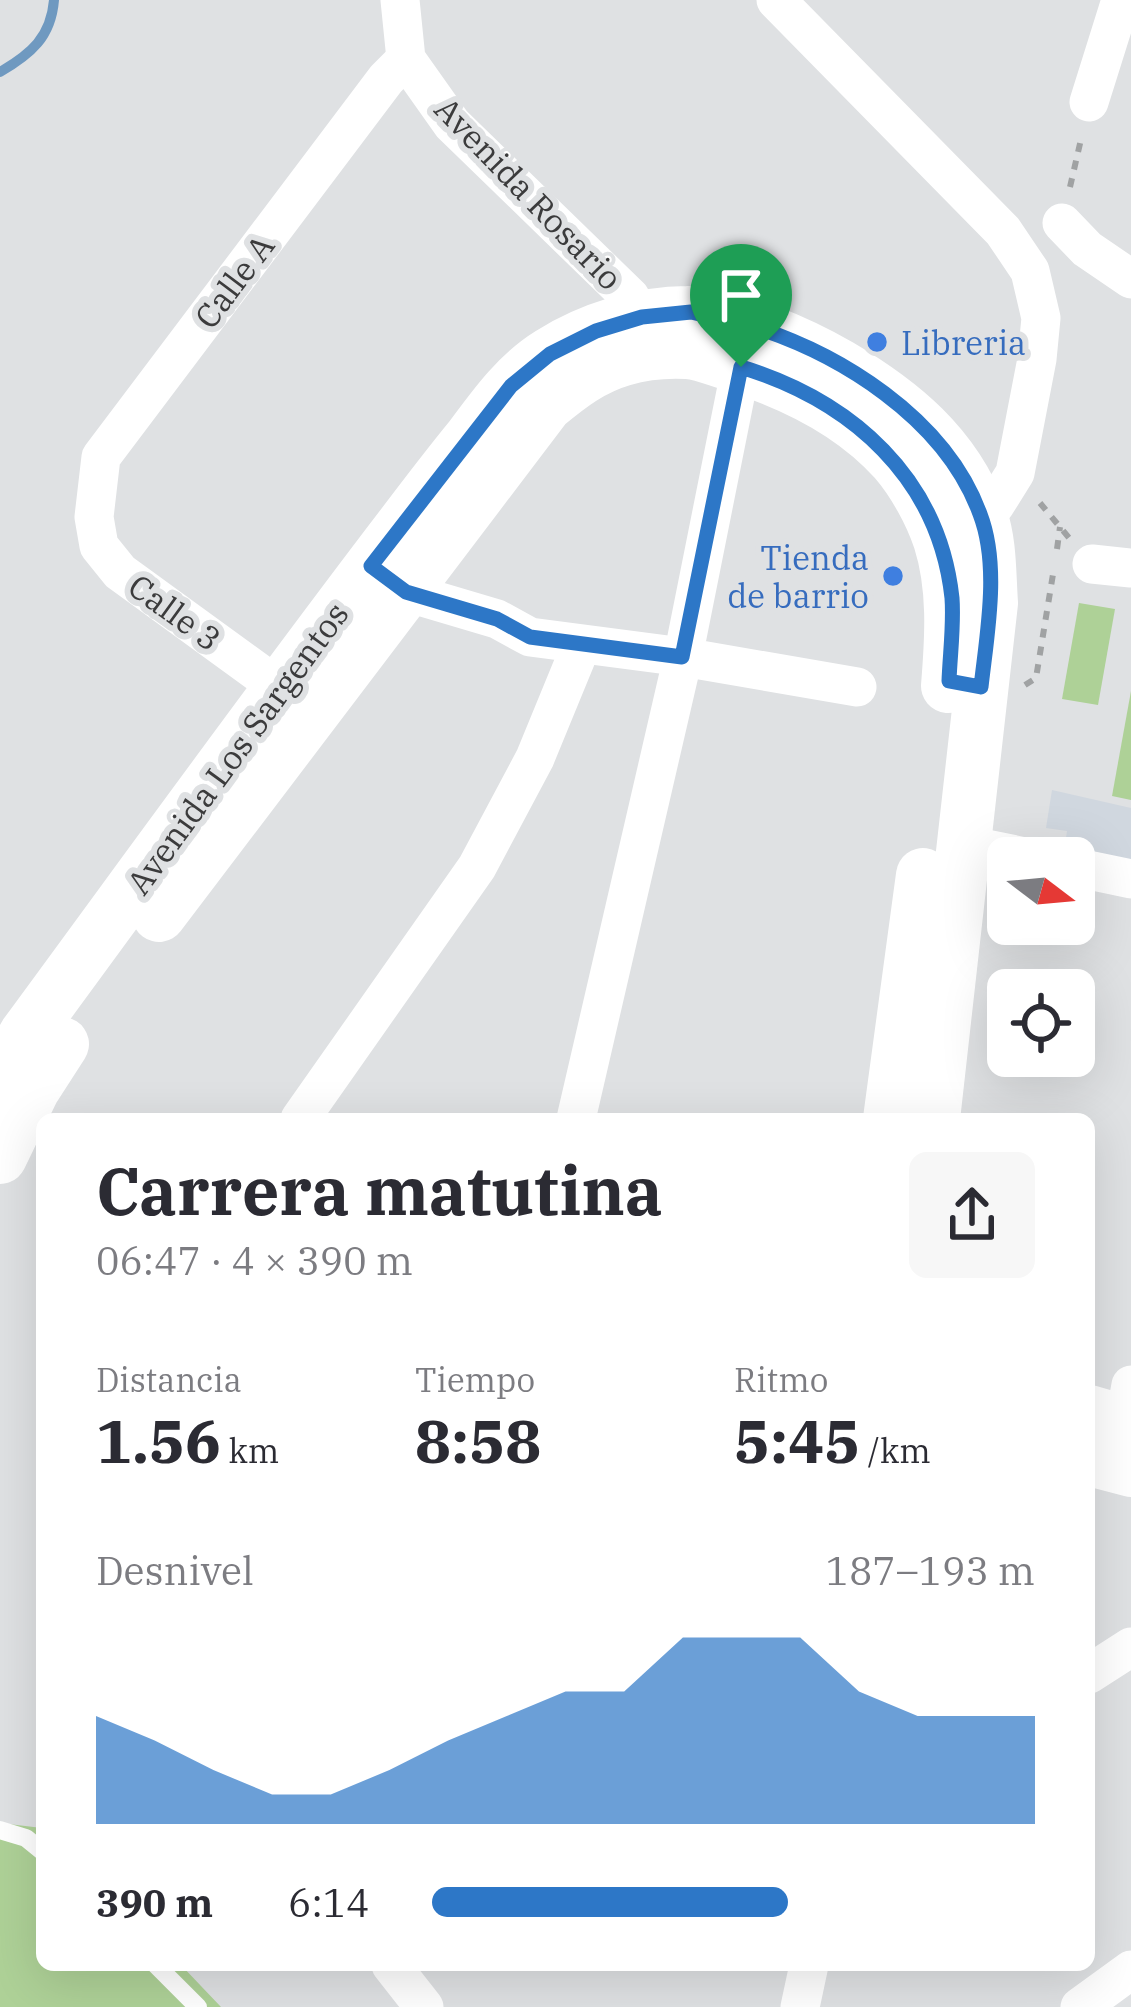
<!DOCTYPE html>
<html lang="es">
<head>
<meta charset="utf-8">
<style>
	:root { --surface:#fff; --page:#f7f7f7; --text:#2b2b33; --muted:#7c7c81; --accent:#2d77c7 }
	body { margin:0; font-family:"IBM Plex Serif",serif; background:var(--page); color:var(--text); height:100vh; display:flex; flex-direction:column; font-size:45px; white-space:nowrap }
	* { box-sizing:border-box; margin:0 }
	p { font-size:39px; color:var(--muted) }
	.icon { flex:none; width:66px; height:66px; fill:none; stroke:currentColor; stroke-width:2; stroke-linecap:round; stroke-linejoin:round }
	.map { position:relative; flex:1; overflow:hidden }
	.side { position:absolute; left:36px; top:1113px; width:1059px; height:858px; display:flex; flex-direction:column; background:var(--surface); border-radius:18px; box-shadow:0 12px 48px #0002 }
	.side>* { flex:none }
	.needle { width:78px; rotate:106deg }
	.buttons { position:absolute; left:987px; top:837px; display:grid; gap:24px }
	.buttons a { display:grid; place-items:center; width:108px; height:108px; border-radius:18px; background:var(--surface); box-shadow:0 12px 48px #0002; font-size:60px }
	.pin { position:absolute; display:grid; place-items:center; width:102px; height:102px; color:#fff; margin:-123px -51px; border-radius:50% 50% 50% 0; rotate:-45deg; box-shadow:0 0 12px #0007 }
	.pin .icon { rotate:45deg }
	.round { display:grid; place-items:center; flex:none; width:126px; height:126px; border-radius:18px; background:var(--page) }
	.overview { display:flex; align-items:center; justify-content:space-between; height:204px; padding:0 60px }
	h1 { font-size:66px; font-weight:800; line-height:90px }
	.figures { display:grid; grid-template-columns:repeat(3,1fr); gap:18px; height:204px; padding:12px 60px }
	.figures div { display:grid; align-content:center }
	.figures b { font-size:60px; font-weight:800 }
	.figures small { font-size:33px; font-weight:400 }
	.figures p { font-size:33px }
	.chart { height:336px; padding:24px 60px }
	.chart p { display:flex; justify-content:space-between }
	.chart svg { width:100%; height:216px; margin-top:12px; fill:var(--accent); opacity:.7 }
	ul { padding:0 60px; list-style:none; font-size:39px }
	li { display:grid; grid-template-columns:192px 144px 1fr; align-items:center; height:90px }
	li i { height:30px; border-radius:15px; background:var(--accent) }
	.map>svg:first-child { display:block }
	.built { fill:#d0d7df }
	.green { fill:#aed197 }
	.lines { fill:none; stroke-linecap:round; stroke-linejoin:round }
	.stream { stroke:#6f99c0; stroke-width:10 }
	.path { stroke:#a0a2a3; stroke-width:6; stroke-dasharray:9 9; stroke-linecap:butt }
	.lane { stroke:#fff; stroke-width:18 }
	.street { stroke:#fff; stroke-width:39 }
	.secondary { stroke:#fff; stroke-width:54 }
	.route-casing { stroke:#fff; stroke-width:24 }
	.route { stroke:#2d77c7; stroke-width:15 }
	.shop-dot { fill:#3f7fe0; stroke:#dfe1e3; stroke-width:4.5 }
	.labels { text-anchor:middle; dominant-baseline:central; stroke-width:12; stroke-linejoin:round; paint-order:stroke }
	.street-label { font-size:33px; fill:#3b3b3c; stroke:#dfe1e3 }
	.shop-label { font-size:33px; fill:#366cbe; stroke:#dfe1e3; text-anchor:start }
</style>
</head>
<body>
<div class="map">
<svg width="1131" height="2007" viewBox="0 0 1131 2007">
	<rect width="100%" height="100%" fill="#dfe1e3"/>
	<path class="built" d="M1052 790 1131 808V869L1063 857 1067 831 1046 828Z"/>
	<g class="green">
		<path d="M1079 603 1115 609 1098 705 1062 699Z"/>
		<path d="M1131 691V800L1112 796Z"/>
		<path d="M0 1823 42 1828V1965H181L221 2007H0Z"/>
	</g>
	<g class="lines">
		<path class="stream" d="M0 72C31 54 51 37 54 0"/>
		<g class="path">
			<path d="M1070 187 1082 135"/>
			<path d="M1040 503 1070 539"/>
			<path d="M1057 549 1060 527"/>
			<path d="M1025 685 1036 678 1054 568"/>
		</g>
		<g class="lane">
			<path d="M0 1830 26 1838 42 1851"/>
			<path d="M156 1965 198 2007"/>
		</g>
		<g class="street">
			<path d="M400 0 406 59 452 124 630 297 642 317"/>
			<path d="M776 0 1003 231 1030 271 1041 318 1037 359 1015 473 995 505 981 516"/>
			<path d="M1089 102 1121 0"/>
			<path d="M1062 223 1087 249 1131 279"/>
			<path d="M1092 564 1131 568"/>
			<path d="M406 592 497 619 530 637 683 657 857 687"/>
			<path d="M281 689 120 572 99 546 94 517 101 457 386 79 406 59"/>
			<path d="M962 844 1030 858"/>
			<path d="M1074 867 1131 879"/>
			<path d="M300 1119 477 867 535 758 581 646"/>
			<path d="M576 1119 683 657 741 367"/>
			<path d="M1124 1424 1131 1385"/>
			<path d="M1089 1674 1131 1647"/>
			<path d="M391 1965 424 2007"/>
			<path d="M800 2007 809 1965"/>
			<path d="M1080 2007 1131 1970"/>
		</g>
		<g class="secondary">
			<path d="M159 915 546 405C570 385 592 368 623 359 643 353 667 351 687 352 702 353 717 360 731 364 792 383 852 412 895 460 914 482 931 513 940 540 955 587 952 637 948 686"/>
			<path d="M0 1078 26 1034C151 864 275 692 403 525 425 496 447 467 470 439 493 408 516 375 550 354 589 329 641 313 687 313 732 312 802 344 840 366 901 402 954 445 980 514 990 541 989 574 991 603L933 1119"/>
			<path d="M890 1119 923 875"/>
			<path d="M0 1157 33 1089 62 1044"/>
			<path d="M1089 1412 1131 1424"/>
			<path d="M1089 1459 1131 1470"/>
		</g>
	</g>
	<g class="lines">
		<defs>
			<path id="route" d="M691 312C709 316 727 319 745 324 839 352 945 418 980 514 1000 566 987 633 981 687L949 681C950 654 954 625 952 598 939 478 852 401 741 367L682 657 530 637 497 619 406 592 371 566 511 386 550 354 596 331 642 317Z"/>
		</defs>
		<use href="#route" class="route-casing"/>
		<use href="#route" class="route"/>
	</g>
	<g class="shop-dot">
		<circle cx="877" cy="342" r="12"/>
		<circle cx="893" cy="576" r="12"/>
	</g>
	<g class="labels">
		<g class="street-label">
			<text transform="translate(529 193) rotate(46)">Avenida Rosario</text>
			<text transform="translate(234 281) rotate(-53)">Calle A</text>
			<text transform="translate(175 612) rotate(36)">Calle 3</text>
			<text transform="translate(237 748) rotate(-54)">Avenida Los Sargentos</text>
		</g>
		<g class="shop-label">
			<text x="901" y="342">Libreria</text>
			<text x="869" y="557" text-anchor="end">Tienda<tspan x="869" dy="38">de barrio</tspan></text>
		</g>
	</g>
</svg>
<div class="buttons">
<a><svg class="needle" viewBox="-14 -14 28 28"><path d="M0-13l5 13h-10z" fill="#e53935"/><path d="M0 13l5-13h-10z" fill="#7c7c81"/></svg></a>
<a><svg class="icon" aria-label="locate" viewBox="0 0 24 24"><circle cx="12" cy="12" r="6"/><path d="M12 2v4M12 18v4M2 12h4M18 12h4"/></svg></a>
</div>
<div class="pin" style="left:741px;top:367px;background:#1e9e55"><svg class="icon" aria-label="arrive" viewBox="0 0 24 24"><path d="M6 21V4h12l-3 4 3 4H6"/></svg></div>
<section class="side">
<div class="overview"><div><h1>Carrera matutina</h1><p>06:47 · 4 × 390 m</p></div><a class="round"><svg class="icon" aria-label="share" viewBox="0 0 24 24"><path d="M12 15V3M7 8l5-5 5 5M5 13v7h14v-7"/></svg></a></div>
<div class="figures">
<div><p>Distancia</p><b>1.56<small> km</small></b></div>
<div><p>Tiempo</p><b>8:58</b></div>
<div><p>Ritmo</p><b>5:45<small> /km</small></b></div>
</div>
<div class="chart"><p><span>Desnivel</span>187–193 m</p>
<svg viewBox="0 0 160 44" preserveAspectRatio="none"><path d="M0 44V22L10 27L20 33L30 38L40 38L50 33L60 27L70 22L80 17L90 17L100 6L110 6L120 6L130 17L140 22L150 22L160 22V44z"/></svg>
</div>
<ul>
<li><b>390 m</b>6:14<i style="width:59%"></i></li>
</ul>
</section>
</div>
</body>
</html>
